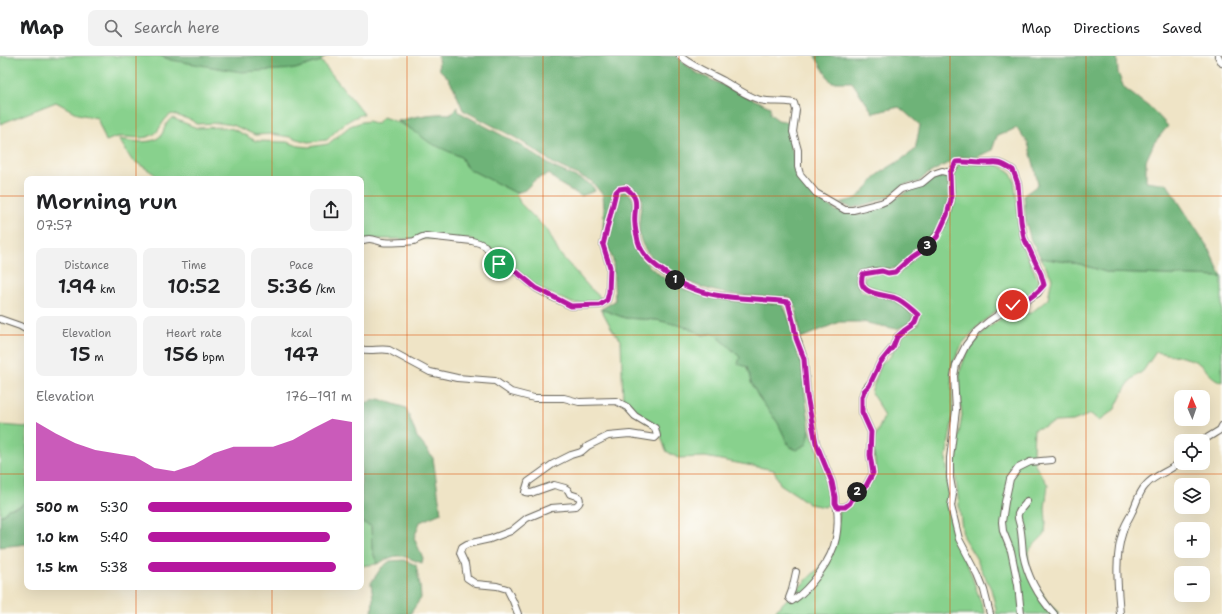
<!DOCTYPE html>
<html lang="en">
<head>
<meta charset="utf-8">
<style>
	:root { --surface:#fff; --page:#f2f2f2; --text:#202124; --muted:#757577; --line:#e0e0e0; --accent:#b5179e }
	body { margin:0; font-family:"Shantell Sans",sans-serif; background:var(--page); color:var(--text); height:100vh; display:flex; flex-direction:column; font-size:15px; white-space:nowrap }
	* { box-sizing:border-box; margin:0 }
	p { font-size:13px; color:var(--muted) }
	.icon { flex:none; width:22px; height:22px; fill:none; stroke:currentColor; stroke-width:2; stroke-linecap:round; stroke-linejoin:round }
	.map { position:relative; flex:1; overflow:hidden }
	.panel { position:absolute; left:24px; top:120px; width:340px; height:414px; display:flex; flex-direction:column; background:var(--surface); border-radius:8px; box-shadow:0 4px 16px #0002 }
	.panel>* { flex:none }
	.needle { width:26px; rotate:358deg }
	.fabs { position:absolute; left:1174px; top:334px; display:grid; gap:8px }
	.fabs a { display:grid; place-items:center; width:36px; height:36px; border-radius:8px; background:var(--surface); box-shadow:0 4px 16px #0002; font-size:20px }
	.pin { position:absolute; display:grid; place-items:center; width:34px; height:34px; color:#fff; margin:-17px; border:2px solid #fff; border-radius:50%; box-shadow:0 1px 4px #0007 }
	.km { position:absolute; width:20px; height:20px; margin:-10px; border-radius:50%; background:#222; color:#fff; font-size:11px; line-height:20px; text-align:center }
	.round { display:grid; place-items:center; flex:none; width:42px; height:42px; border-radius:8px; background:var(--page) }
	.summary { display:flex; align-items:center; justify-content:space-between; height:68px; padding:0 12px }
	h1 { font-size:22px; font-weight:600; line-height:30px }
	.figures { display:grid; grid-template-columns:repeat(3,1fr); gap:6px; height:68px; padding:4px 12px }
	.figures div { display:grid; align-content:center; border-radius:8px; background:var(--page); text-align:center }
	.figures b { font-size:20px; font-weight:600 }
	.figures small { font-size:11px; font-weight:400 }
	.figures p { font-size:11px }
	.chart { height:112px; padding:8px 12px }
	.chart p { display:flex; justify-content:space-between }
	.chart svg { width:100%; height:72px; margin-top:4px; fill:var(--accent); opacity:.7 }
	ul { padding:0 12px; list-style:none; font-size:13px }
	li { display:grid; grid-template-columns:64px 48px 1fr; align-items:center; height:30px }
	li i { height:10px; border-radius:5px; background:var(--accent) }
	header { display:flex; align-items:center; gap:24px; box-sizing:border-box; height:56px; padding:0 20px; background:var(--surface); border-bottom:1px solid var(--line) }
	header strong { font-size:19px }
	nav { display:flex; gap:22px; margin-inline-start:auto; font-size:14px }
	.search { width:280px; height:36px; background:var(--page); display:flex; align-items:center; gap:10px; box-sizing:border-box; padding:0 14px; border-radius:8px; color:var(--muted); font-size:15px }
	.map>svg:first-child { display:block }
	.green { fill:#88d18d; stroke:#527654 }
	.forest { fill:#6eb378; stroke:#45684a }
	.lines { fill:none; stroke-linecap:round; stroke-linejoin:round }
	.minor-casing { stroke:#666258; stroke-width:8 }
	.minor { stroke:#fff; stroke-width:6 }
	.route-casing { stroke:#fff; stroke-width:8 }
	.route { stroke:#b5179e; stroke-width:5 }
	.grid { fill:none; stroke:#de560d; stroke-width:1; stroke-opacity:0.55 }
</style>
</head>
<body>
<header>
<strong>Map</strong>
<div class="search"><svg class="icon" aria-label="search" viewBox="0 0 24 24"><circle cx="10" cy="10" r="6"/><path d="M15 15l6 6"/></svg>Search here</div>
<nav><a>Map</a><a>Directions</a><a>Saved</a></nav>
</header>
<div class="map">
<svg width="1222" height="558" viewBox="0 0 1222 558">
	<rect width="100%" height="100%" fill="#fdfcf7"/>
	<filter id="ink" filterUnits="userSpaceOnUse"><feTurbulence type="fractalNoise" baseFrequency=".025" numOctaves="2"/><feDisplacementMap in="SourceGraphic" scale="8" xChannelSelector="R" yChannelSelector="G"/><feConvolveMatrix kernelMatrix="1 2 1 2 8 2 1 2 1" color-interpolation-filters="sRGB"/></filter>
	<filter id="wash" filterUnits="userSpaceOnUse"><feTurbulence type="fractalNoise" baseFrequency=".012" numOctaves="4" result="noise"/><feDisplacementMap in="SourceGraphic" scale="16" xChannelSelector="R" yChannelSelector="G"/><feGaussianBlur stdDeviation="0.9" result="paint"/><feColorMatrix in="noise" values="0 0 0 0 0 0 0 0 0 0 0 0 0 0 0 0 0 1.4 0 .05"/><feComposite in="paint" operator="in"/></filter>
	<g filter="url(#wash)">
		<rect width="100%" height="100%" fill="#efe4c6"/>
		<g class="green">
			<path d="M0 0H161L171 4 295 13 321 5 364 58C349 62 338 72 327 84L308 86 290 81 272 78 255 79 233 69 219 67 197 68 191 64 172 58C161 63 161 77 150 80 140 84 129 80 118 81 114 81 110 84 106 85L97 62 78 58 56 46 0 68Z"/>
			<path d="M383 61C411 69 434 89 461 101L467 112 516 137 520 147 548 175 559 197 589 231 601 242 602 245 597 248 572 247 538 232 499 205 472 183H361V123H159L153 117 131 103 119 83C131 85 154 90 162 78 165 72 166 66 172 62L197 72 220 71 233 73 256 85 287 86 299 90 309 91 328 88 350 70 362 66 369 65 376 68Z"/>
			<path d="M959 108H995L1008 114 1014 123 1018 154 1019 175 1021 187 1039 226 1034 237 996 255 977 271 963 287 954 305 951 315 953 361 946 402 950 441 948 454 957 486 970 515 985 558H830L775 555 832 499 839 453 855 444 876 417 873 385 884 361 877 346 871 337 881 308 891 300 899 283 906 276 918 268 920 260 916 255 865 230 864 222 871 218 896 217 951 152C959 139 947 125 959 108Z"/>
			<path d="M1041 202 1080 208 1109 217 1222 221V326C1210 322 1208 314 1198 307 1190 301 1166 298 1156 296L1143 315 1131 324 1123 336 1115 353 1099 365 1091 358 1073 365 1055 366 1043 371 1034 373 1033 394 1035 409 1048 429 1045 452 1046 465 1045 478 1028 495 1030 518 1049 548 1060 558H996V553L991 533 976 502 963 481 954 408 962 359 959 335 960 315 966 298 986 273 1008 258 1031 257 1048 243 1052 222Z"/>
			<path d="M601 253 625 262 657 264 686 271 703 279 714 277 740 301 747 311 751 326 758 340 778 367 789 390 807 388 810 373C815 390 836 429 831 444 830 447 827 449 825 451L809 448 797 439 780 428 774 414 705 401 678 402 666 395 658 371 647 366 623 347 621 284C612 276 607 263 601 253Z"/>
			<path d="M0 369 27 371V442L21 450 8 453 3 459H0Z"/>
			<path d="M361 466 371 470 372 493 377 508 361 510Z"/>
		</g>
		<g class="forest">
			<path d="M161 0H326L321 5 295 13 241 16 171 4Z"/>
			<path d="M438 0H676L695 16 770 51V58L778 64 789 66 791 88 798 122 818 142 836 155 860 159 887 148 908 135 926 128 938 120 947 118 950 143 937 175 926 189 896 212 863 215 857 220 861 235 893 244 903 249 912 257V266L897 273 862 266H839L801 282 796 252 790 241C744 241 701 240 662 210 652 202 643 194 640 181 637 172 641 152 642 142L635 134 625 128 616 134 605 175 603 177 604 152 603 139 591 125 554 108 539 97 516 82 463 54 454 32 448 22 439 13Z"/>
			<path d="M815 0H1117L1118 17 1124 32 1153 54 1168 70 1154 87 1146 105V125L1167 128 1209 193 1222 221 1109 217 1080 208 1041 202 1031 185 1026 166 1024 139 1038 129 1034 109 1028 87 1017 72 997 80 992 94 977 101H959L926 119 919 126 903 129 888 141 874 146 852 152 840 147 857 142 881 116 896 107 915 94 920 69 899 51 873 57 852 26H831Z"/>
			<path d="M457 51 459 56 522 90 553 111 587 126 593 131 595 135 581 140 560 128 549 118 536 123 525 134 516 137 467 112 461 101 430 87 414 75 398 65C416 60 433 57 452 58Z"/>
			<path d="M626 134C627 136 630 138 632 141 637 151 631 173 635 186 638 200 645 207 655 215 693 246 736 245 782 248 794 266 793 288 801 307L810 373 807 388 796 394 789 390 778 367 758 340 751 326 747 311 738 308 740 301 714 277 703 279 686 271 657 264 625 262 601 253 615 245 613 204 607 188 615 150 620 137Z"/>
			<path d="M379 343 406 352 417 381 433 402 441 457 420 466 414 482 423 502 422 507C399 499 400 496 377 508L372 493 371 470 361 466V348Z"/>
			<path d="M27 442V488L0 491V459H3L8 453 21 450Z"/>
			<path d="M404 504 416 509 420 530 421 542 410 558H372L373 542 371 527 381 512 390 505Z"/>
			<path d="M775 555 830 558H768Z"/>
		</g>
	</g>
	<g filter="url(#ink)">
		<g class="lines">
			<defs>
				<g id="minor">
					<path d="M1218 0 1222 7"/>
					<path d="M950 117 957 106C964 105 971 107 979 107 997 108 996 103 1013 114L1018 128 1021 165 1024 182 1041 218 1043 229 1038 237 1025 245 1013 249 989 265 977 275 966 289 956 309 954 320 956 354 950 402V422L953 438 951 450 959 483 978 519 984 534 990 558"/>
					<path d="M361 185C370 181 374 184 382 186 386 187 411 186 414 185 418 183 421 181 426 180L472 185 479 187 485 190 499 208 518 217 536 232 552 241 571 250 600 249 607 244 609 236 610 211 603 189 616 136 619 133 626 132C642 144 633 152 635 168 635 171 636 176 637 180 639 195 648 204 660 213 668 219 676 226 686 230 718 245 754 241 788 246L794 269 797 282 804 303 807 340 816 387 832 426 835 441V447L837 451H845L850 447 854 439 866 430 873 417 870 399 871 376 862 356V341L864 335 871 326 880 307 893 291 897 281 905 274 915 267 917 259C911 253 904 245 895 242 882 237 855 239 863 218 868 217 875 214 881 215 886 215 888 217 893 216 899 214 904 207 910 203 932 188 946 173 951 145 952 136 950 126 950 117L942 115 933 118 922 127 901 133 888 144 881 147 853 154H845L816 137 800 118 798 111V94L793 76 796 54 794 47C781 44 772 47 760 44 747 40 735 32 724 25 709 17 693 11 680 0"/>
					<path d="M0 263 20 270 27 274"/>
					<path d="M361 293C370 296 380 292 389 294L430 316 457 322 495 325 511 336 534 342H564L579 346 616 345 627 351 635 360 655 372 657 380 655 382 630 378 608 380 588 390 581 396 571 399 553 408 528 426 525 436 531 437 554 429 565 432 568 434 570 438 579 441C581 445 580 447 576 450L551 452 527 462 511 475 490 483 467 488 462 491 460 497 465 508 467 522 476 528 497 530 507 533 513 545 518 558"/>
					<path d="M1202 385 1220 374 1222 370"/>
					<path d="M1027 445C1025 450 1020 452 1018 458 1017 462 1019 465 1020 470 1022 479 1022 488 1023 498 1027 520 1039 541 1054 558"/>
					<path d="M796 516 792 534 789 542 792 545C810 533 832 504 836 482 838 472 838 461 837 451"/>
					<path d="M1021 558 1018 529 1011 495 1003 475 1002 466 1005 446 1010 423 1018 412 1030 406 1052 404"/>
					<path d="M1120 558C1118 531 1114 502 1123 475 1125 468 1129 463 1132 456 1137 447 1138 437 1146 429 1155 418 1170 416 1181 405"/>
				</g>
			</defs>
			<use href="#minor" class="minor-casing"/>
			<use href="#minor" class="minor"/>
		</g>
	</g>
	<g class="lines" filter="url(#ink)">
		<defs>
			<path id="route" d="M499 208 518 217 536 232 571 250 600 249 607 244 609 236 610 211 603 189 616 136 619 133 626 132C642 144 633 152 635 168 635 171 636 176 637 180 639 196 650 206 663 215 670 220 677 226 686 230 718 245 754 241 788 246L794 269 796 282 804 303 807 340 816 387 832 426 835 441V447L837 451H845L850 447 854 439 866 430 873 417 870 399 871 376 862 356V341L864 335 869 330 880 307 893 291 897 281 905 274 915 267 918 259C911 253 904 245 895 242 883 238 855 239 863 218L882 215 888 217 895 216 908 204 923 194 937 181 947 159 951 144 950 117 956 106C964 105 971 107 979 107 997 108 996 103 1013 114L1018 128 1021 165 1024 182 1041 218 1044 229C1035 240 1026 245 1013 249"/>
		</defs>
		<use href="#route" class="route-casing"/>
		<use href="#route" class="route"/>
	</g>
	<path class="grid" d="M136 0V123M272 0V123M407 0V558M543 0V558M679 0V558M815 0V558M950 0V558M1086 0V558M0 140H27M361 140H1222M0 279H27M361 279H1222M0 418H27M361 418H1222M136 531V558M272 531V558"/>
</svg>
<div class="fabs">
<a><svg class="needle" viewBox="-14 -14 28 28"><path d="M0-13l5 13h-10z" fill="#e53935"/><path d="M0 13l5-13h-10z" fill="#757577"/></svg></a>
<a><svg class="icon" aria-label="locate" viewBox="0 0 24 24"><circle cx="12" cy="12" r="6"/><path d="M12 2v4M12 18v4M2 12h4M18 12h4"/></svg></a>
<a><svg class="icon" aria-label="layers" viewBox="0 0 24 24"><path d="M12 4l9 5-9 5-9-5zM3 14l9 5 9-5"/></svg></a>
<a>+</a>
<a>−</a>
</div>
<div class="pin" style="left:499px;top:208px;background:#1e9e55"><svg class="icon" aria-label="arrive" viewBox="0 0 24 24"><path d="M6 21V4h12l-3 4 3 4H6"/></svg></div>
<div class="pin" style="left:1013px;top:249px;background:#d93025"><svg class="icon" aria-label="check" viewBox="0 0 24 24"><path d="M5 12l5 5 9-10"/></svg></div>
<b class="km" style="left:675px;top:224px">1</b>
<b class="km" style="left:857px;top:436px">2</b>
<b class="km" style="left:927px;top:190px">3</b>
<section class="panel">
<div class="summary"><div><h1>Morning run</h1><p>07:57</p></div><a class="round"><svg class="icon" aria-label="share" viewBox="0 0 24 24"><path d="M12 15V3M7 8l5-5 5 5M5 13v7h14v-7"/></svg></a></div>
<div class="figures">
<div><p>Distance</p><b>1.94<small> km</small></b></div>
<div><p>Time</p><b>10:52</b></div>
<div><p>Pace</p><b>5:36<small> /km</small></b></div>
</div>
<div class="figures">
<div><p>Elevation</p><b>15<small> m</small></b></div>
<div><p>Heart rate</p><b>156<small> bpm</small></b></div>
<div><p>kcal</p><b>147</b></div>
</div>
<div class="chart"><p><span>Elevation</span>176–191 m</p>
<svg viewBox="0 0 160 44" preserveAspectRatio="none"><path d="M0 44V8L10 15L20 21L30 25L40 27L50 29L60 36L70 38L80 34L90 27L100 23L110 23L120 23L130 19L140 12L150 6L160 8V44z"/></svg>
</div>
<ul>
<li><b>500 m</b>5:30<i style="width:100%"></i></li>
<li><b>1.0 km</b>5:40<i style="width:89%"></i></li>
<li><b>1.5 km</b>5:38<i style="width:92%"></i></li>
</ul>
</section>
</div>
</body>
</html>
